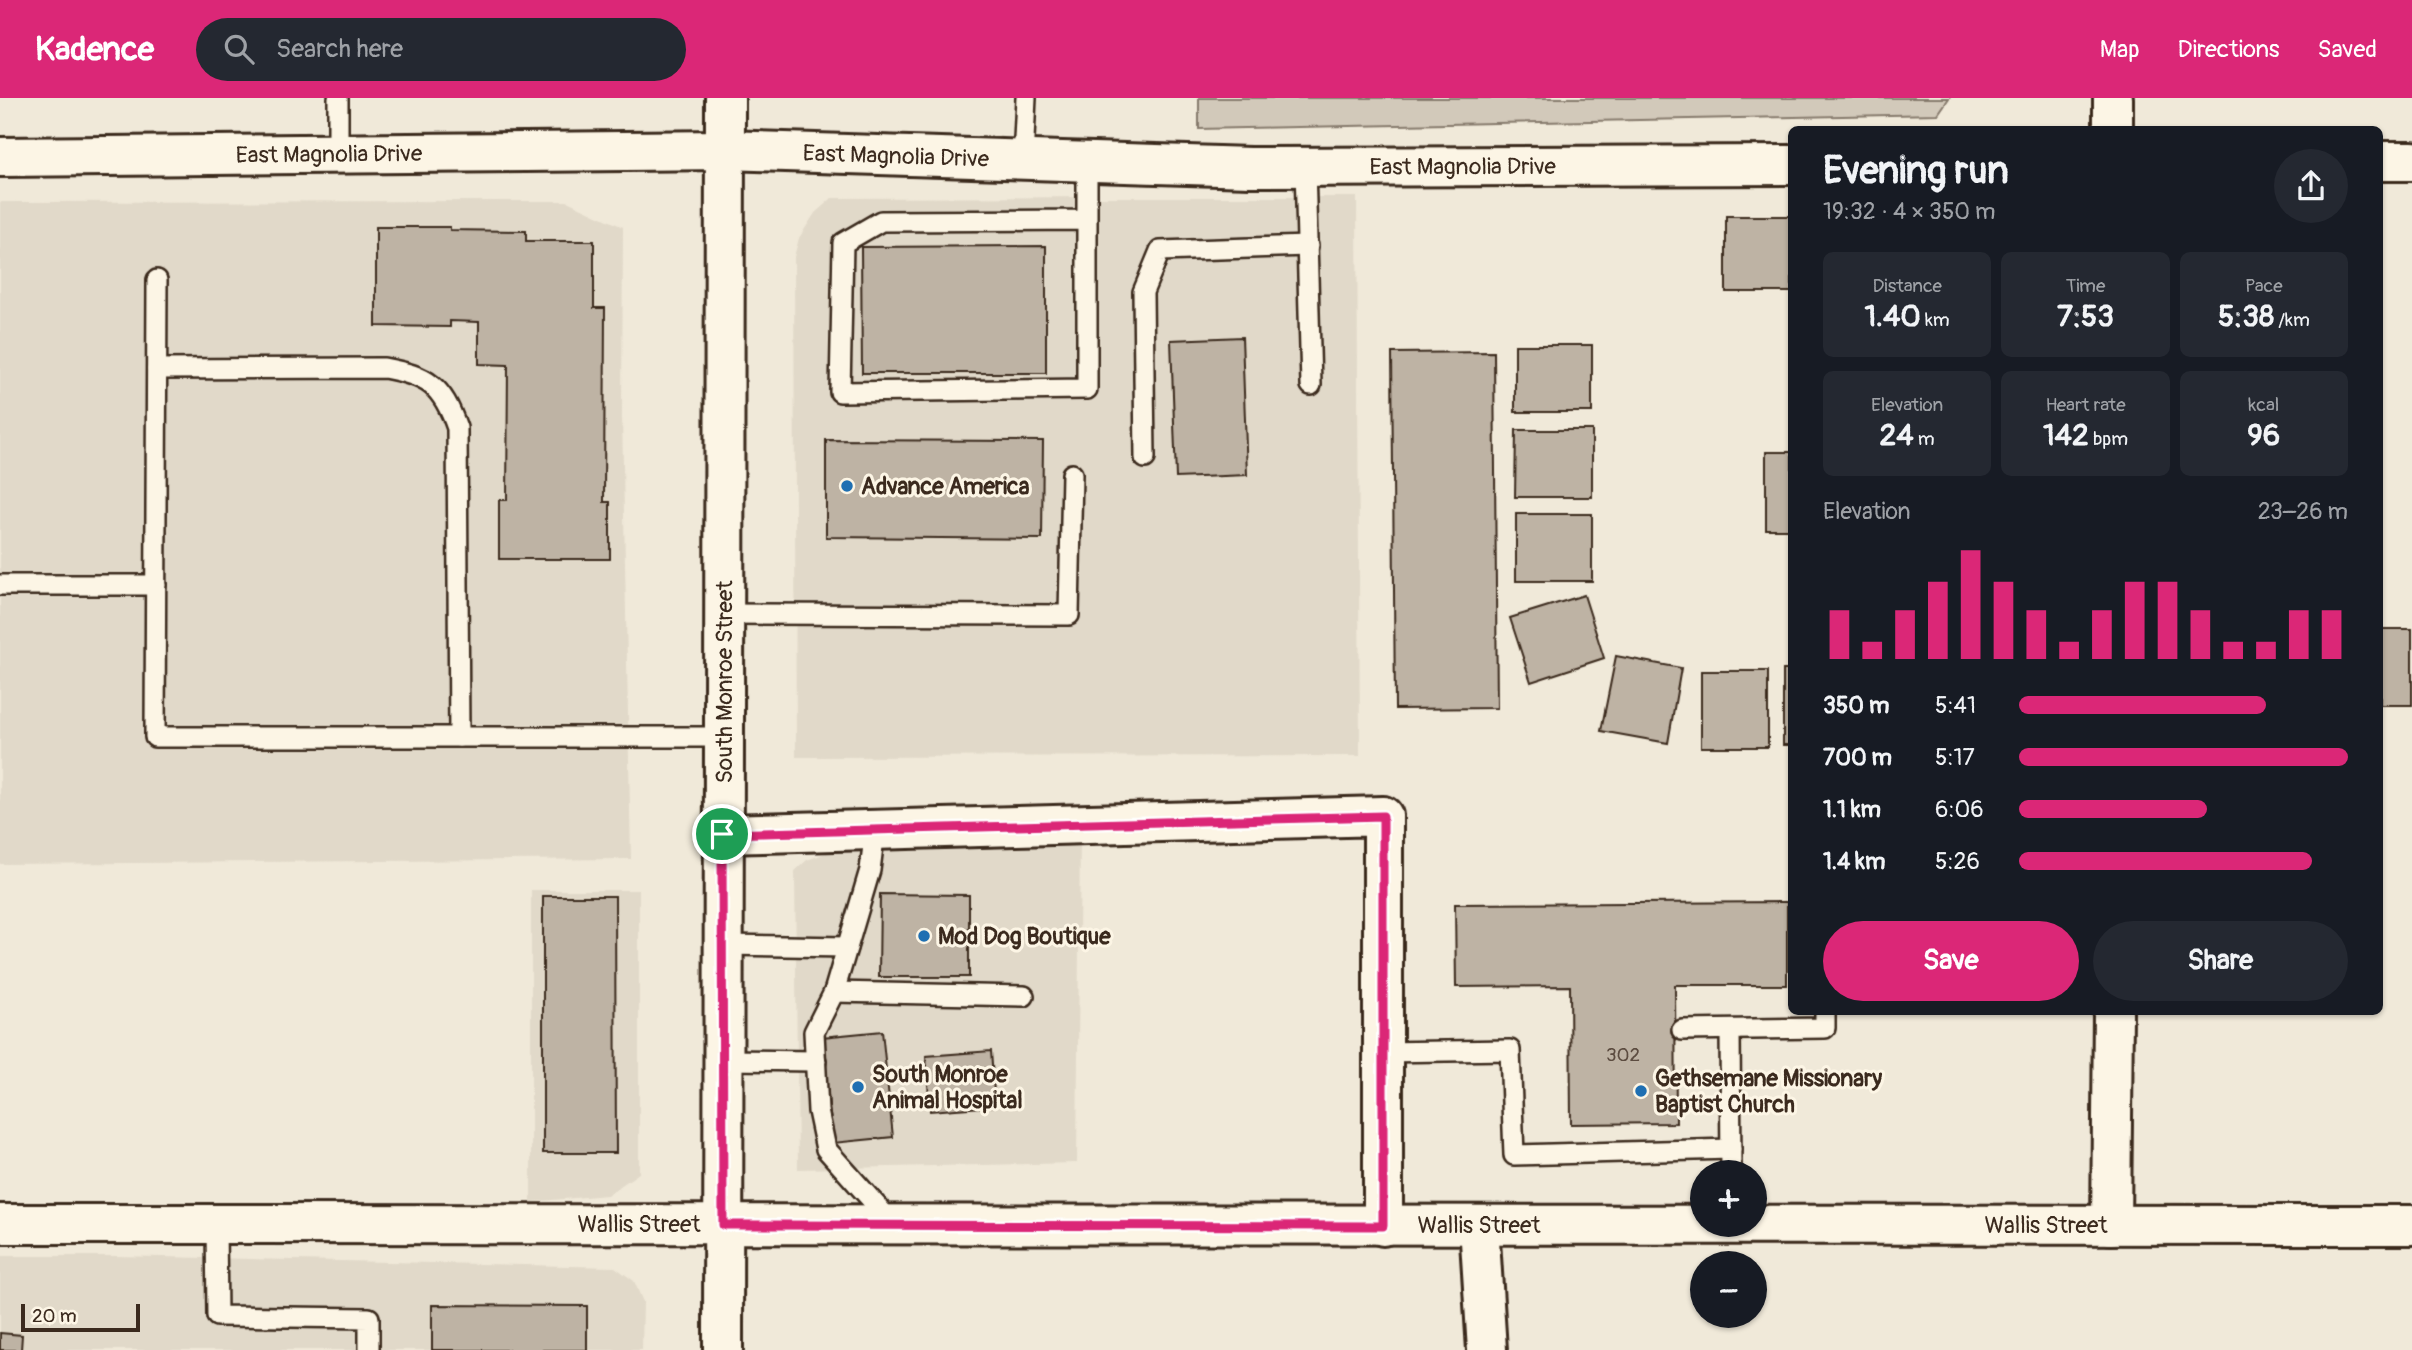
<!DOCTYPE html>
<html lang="en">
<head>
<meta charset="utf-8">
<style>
	:root { --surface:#171b24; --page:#242831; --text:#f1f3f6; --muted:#9ea1a6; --accent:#db2777 }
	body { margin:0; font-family:Pangolin,sans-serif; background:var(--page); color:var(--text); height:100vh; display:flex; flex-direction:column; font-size:26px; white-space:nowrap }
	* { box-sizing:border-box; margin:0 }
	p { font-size:23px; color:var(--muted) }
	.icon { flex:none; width:38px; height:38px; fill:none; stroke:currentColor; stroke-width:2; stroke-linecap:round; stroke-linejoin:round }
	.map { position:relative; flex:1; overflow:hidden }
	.panel { position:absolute; left:1788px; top:28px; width:595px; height:889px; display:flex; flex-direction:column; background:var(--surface); border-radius:10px; box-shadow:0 2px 5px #0004 }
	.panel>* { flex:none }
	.tools { position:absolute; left:1690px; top:1062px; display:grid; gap:14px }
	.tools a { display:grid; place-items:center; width:77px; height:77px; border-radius:50%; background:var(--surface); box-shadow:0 2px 5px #0004; font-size:35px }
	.scale { position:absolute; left:21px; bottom:18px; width:119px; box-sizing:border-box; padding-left:7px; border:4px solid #3b2a1e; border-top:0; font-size:19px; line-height:24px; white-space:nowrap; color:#3b2a1e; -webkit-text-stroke:5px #fcf5e5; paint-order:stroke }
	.pin { position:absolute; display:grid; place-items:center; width:60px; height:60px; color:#fff; margin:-30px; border:4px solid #fff; border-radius:50%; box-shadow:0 2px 7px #0007 }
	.round { display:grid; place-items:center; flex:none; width:74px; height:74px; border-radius:37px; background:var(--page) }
	.overview { display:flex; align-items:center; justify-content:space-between; height:119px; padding:0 35px }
	h1 { font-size:38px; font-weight:700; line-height:52px }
	.figures { display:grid; grid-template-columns:repeat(3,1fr); gap:10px; height:119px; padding:7px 35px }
	.figures div { display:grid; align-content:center; border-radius:10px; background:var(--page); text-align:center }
	.figures b { font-size:30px; font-weight:700 }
	.figures small { font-size:19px; font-weight:400 }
	.figures p { font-size:19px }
	.chart { height:196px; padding:14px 35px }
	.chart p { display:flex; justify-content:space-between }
	.chart svg { width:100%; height:126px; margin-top:7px; stroke:var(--accent); stroke-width:6 }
	.primary-button { display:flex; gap:14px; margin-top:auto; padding:14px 35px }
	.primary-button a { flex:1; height:80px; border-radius:42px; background:var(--accent); color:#fff; font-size:28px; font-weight:700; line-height:80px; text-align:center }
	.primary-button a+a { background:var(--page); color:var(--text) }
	ul { padding:0 35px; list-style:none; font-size:23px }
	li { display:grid; grid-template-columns:112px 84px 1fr; align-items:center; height:52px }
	li i { height:18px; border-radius:9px; background:var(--accent) }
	header { display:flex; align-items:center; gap:42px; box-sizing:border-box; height:98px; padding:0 35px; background:var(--accent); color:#fff }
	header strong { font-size:33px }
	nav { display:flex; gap:38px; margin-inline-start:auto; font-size:24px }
	.search { width:490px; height:63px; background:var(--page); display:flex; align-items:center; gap:18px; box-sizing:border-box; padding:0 24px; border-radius:38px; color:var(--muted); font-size:26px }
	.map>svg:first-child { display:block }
	.built { fill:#e1d9c9 }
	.green { fill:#d2c9ba; stroke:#867a6c; stroke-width:2 }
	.building { fill:#beb3a4; stroke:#3b2a1e; stroke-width:2 }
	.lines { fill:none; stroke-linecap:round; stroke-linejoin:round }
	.lane-casing { stroke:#3b2a1e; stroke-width:24 }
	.street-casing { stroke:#3b2a1e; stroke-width:44 }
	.secondary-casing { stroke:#3b2a1e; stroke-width:44 }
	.primary-casing { stroke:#3b2a1e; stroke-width:44 }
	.lane { stroke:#fcf5e5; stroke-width:19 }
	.street { stroke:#fcf5e5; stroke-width:38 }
	.secondary { stroke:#fcf5e5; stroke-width:38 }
	.primary { stroke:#fcf5e5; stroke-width:38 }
	.route-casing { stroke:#fff; stroke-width:14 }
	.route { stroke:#db2777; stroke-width:9 }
	.poi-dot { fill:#1f6fb2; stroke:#fcf5e5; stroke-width:2.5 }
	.labels { text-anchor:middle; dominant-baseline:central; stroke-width:6; stroke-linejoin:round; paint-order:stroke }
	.number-label { font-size:19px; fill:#5c4c40 }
	.street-label { font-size:23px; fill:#3b2a1e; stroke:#fcf5e5 }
	.poi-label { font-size:23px; font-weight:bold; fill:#3b2a1e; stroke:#fcf5e5; text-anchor:start }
</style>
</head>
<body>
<header>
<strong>Kadence</strong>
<div class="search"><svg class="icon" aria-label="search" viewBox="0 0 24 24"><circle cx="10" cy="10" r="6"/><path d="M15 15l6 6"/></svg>Search here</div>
<nav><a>Map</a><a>Directions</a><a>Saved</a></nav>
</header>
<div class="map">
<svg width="2412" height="1252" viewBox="0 0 2412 1252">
	<rect width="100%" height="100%" fill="#f0e9d9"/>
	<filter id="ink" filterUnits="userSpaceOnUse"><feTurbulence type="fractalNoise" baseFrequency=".0143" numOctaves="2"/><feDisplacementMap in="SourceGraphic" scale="14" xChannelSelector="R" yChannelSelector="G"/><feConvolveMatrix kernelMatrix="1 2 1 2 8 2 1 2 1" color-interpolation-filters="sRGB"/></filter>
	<g filter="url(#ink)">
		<g class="built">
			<path d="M1116 99H1357L1360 658 796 659 794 159 799 140 815 115 832 100Z"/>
			<path d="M567 103 623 129 622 318 631 761 0 766V104Z"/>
			<path d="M1080 735 1077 1065 798 1071 795 773 807 762 850 746Z"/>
			<path d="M531 792H639V1075L607 1097 531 1104Z"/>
			<path d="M0 1158H115L615 1169 634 1183 643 1204 642 1252H0Z"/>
		</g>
		<path class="green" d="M1199 0H1949L1938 16 1199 31Z"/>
		<g class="building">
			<rect x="1726" y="118" width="66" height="76"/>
			<path d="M376 129H450V132L526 133V143H594V210H605L604 404H610V461H499V402H507L508 267 479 266V224L450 223V229L376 228Z"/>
			<path d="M1046 148V275H862L861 149Z"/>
			<path d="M1242 239 1247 377 1176 380 1171 242Z"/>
			<rect x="1515" y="247" width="77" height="67"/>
			<path d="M1494 254 1497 610 1395 611 1392 255Z"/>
			<path d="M1516 332H1592V399H1515Z"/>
			<path d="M826 342 1043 343 1042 441 826 439Z"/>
			<rect x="1766" y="354" width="26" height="77"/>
			<rect x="1516" y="416" width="76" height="67"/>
			<path d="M1584 497 1604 560 1531 584 1510 520Z"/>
			<rect x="2380" y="531" width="32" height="76"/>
			<path d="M1616 558 1681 570 1668 645 1601 633Z"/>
			<rect x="1783" y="572" width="9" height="75"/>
			<rect x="1701" y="573" width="67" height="76"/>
			<path d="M880 796 969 797V879H879Z"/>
			<path d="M543 798H615L616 1055H543Z"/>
			<path d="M1787 804V887H1675L1676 1025 1571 1026 1570 888 1456 889 1455 806Z"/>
			<path d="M882 933 893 1039 833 1045 822 939Z"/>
			<path d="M991 953 995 1008 930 1013 926 958Z"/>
			<path d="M432 1207 587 1208V1252H432Z"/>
			<path d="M0 1235 22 1237 21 1252H0Z"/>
		</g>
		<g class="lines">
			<defs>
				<g id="lane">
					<path d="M338 0V55"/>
					<path d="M1023 62 1026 0"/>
					<path d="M1087 64V291L840 294 843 145 881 123 1087 122"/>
					<path d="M1305 69 1311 287"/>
					<path d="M157 182 155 639H723"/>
					<path d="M157 271 384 270C428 278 442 287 457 330L459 639"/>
					<path d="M1145 360 1143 194 1160 153 1308 148"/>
					<path d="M0 487H156"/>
					<path d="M723 516 1069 517 1072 376"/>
					<path d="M875 732 870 772 834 894 814 934 818 1013 826 1051 893 1126"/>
					<path d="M723 847 847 849"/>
					<path d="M834 894 1024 898"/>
					<path d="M1682 932 1825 930V914"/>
					<path d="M1730 932 1731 1074"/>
					<path d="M1383 954 1510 952 1514 1057 1731 1051"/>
					<path d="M723 962 816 963"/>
					<path d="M216 1127 217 1218 369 1220V1252"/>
				</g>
				<g id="street">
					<path d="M2113 0V32"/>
					<path d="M722 736 1383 718V1128"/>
					<path id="s1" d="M0 1126 2412 1127"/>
					<path d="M1479 1127 1487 1252"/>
					<path d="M2111 1127 2113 914"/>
				</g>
				<g id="secondary">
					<path id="s2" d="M0 59 724 52 1250 69 1792 67"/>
					<path d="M2380 63H2412"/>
				</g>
				<g id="primary">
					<path id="s3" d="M723 1252 725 0"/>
				</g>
			</defs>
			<use href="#lane" class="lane-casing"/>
			<use href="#street" class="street-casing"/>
			<use href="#secondary" class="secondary-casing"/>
			<use href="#primary" class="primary-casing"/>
			<use href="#lane" class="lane"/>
			<use href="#street" class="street"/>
			<use href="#secondary" class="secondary"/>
			<use href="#primary" class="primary"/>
		</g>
	</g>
	<g class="lines" filter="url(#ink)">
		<defs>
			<path id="route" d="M1383 718V1128L723 1127 722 736Z"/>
		</defs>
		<use href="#route" class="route-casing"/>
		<use href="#route" class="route"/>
	</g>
	<g class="poi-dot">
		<circle cx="847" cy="388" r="7"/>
		<circle cx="924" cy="838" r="7"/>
		<circle cx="858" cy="989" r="7"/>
		<circle cx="1641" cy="993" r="7"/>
	</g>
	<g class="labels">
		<g class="number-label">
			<text x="1623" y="957">302</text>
		</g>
		<g class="street-label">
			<text stroke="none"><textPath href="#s2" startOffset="329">East Magnolia Drive</textPath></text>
			<text stroke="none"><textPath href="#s2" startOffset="896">East Magnolia Drive</textPath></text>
			<text stroke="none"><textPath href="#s2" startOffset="1463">East Magnolia Drive</textPath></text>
			<text stroke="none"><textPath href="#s3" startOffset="668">South Monroe Street</textPath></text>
			<text stroke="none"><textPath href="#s1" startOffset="639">Wallis Street</textPath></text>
			<text stroke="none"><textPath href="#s1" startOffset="1479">Wallis Street</textPath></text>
			<text stroke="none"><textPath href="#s1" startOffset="2046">Wallis Street</textPath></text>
		</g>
		<g class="poi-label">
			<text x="861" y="388">Advance America</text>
			<text x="938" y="838">Mod Dog Boutique</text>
			<text x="872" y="976">South Monroe<tspan x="872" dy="26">Animal Hospital</tspan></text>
			<text x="1655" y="980">Gethsemane Missionary<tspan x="1655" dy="26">Baptist Church</tspan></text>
		</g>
	</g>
</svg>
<div class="tools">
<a>+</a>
<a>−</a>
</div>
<div class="scale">20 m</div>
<div class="pin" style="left:722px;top:736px;background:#1e9e55"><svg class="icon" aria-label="arrive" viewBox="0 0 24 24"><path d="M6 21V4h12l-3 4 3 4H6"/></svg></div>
<section class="panel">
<div class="overview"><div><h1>Evening run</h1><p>19:32 · 4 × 350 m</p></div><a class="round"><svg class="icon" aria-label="share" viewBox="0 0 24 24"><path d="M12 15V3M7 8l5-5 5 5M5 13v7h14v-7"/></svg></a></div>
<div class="figures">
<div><p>Distance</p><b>1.40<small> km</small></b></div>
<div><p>Time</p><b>7:53</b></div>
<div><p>Pace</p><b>5:38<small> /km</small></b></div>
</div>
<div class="figures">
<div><p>Elevation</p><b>24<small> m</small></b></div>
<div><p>Heart rate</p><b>142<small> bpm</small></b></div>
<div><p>kcal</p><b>96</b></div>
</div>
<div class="chart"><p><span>Elevation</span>23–26 m</p>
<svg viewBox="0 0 160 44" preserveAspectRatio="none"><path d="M5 44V27M15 44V38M25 44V27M35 44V17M45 44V6M55 44V17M65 44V27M75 44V38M85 44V27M95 44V17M105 44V17M115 44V27M125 44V38M135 44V38M145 44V27M155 44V27"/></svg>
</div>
<ul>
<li><b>350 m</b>5:41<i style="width:75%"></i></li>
<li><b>700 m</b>5:17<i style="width:100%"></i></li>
<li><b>1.1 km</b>6:06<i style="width:57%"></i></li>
<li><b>1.4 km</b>5:26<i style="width:89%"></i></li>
</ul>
<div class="primary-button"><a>Save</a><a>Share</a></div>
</section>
</div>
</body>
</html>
